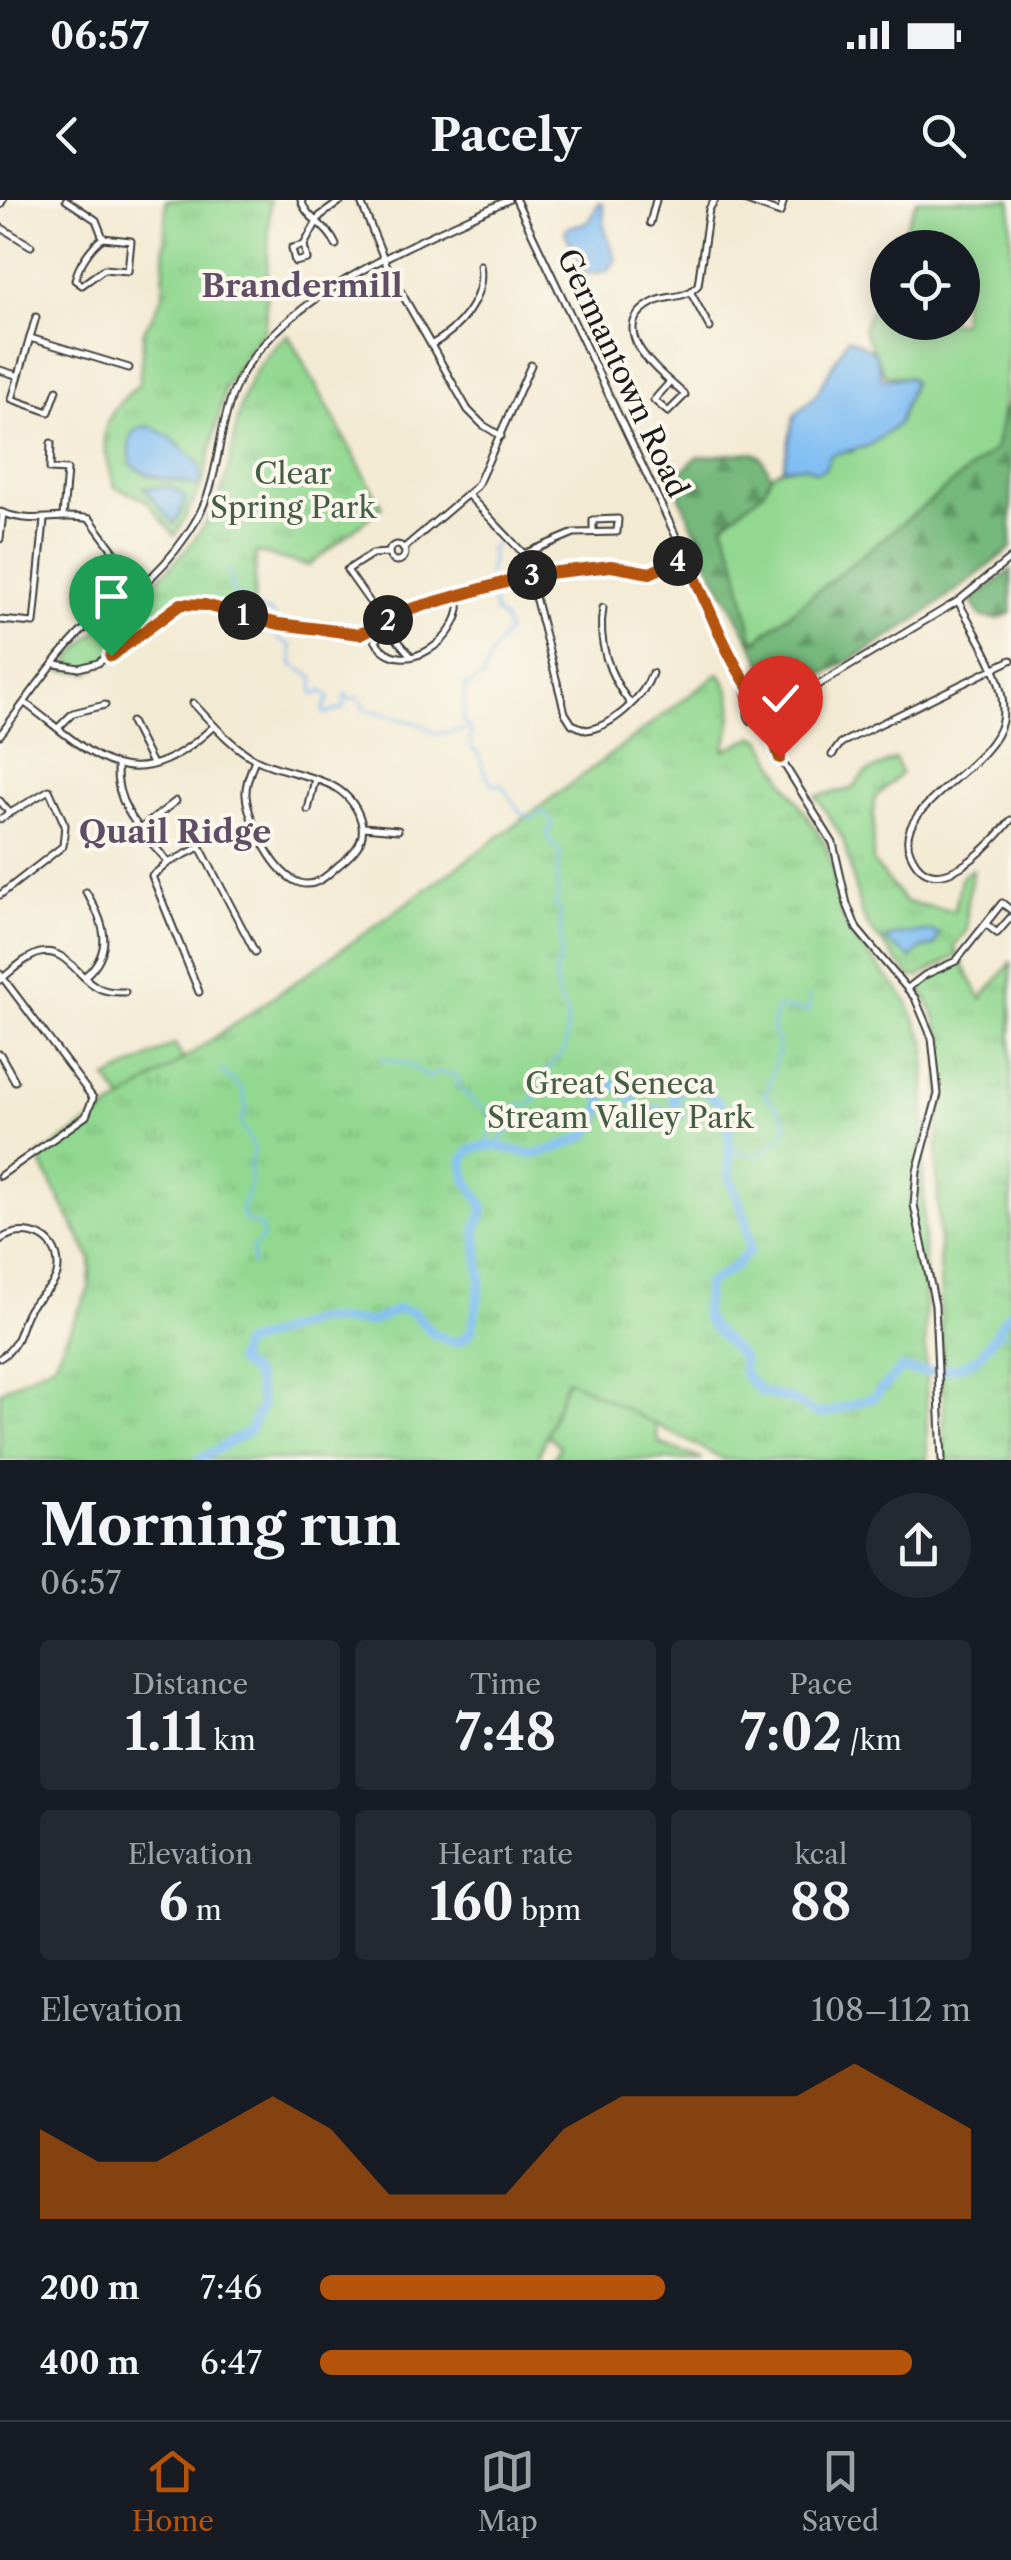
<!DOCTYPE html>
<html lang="en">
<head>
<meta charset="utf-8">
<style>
	:root { --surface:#171b24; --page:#242831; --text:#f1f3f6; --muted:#9ea1a6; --line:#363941; --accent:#b45309 }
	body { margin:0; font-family:"Libre Caslon Text",serif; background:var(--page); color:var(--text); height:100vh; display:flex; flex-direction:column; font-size:38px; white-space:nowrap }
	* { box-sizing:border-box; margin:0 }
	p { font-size:32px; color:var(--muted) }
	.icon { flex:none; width:55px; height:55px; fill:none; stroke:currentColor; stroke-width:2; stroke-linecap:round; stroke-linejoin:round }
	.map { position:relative; height:1260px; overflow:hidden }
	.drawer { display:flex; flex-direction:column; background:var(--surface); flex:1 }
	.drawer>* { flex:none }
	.tools { position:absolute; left:870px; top:30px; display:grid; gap:20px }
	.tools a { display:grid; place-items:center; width:110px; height:110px; border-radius:50%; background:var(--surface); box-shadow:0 5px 25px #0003; font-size:50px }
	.pin { position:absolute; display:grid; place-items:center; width:85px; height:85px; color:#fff; margin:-102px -42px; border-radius:50% 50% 50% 0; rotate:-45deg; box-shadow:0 0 10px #0007 }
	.pin .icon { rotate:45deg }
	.km { position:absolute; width:50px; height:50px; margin:-25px; border-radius:50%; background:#222; color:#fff; font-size:28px; line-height:50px; text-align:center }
	.round { display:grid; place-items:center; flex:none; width:105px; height:105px; border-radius:52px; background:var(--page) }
	.headline { display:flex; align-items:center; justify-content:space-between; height:170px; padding:0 40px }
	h1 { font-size:55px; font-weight:800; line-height:75px }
	.stats { display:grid; grid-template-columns:repeat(3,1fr); gap:15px; height:170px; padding:10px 40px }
	.stats div { display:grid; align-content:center; border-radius:10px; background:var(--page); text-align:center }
	.stats b { font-size:50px; font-weight:800 }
	.stats small { font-size:28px; font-weight:400 }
	.stats p { font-size:28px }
	.chart { height:280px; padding:20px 40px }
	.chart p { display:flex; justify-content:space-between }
	.chart svg { width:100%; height:180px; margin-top:10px; fill:var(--accent); opacity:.7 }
	ul { padding:0 40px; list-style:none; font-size:32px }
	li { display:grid; grid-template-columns:160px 120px 1fr; align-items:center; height:75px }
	li i { height:25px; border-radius:12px; background:var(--accent) }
	.status { display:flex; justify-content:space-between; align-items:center; height:70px; padding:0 50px; background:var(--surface); direction:ltr }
	.status svg { height:28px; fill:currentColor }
	header { display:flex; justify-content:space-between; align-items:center; height:130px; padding:0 40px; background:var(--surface); font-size:45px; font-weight:800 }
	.dock { display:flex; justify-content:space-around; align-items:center; height:140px; border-top:2px solid var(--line); background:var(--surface); font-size:28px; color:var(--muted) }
	.dock a { display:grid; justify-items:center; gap:5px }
	.dock .selected { color:var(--accent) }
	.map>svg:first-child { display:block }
	.grass { fill:#92d891; stroke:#577a56; stroke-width:2.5 }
	.forest { fill:url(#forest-firs); stroke:#486a4c; stroke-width:2.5 }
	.park { fill:url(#park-tufts); stroke:#577a56; stroke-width:2.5 }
	.water { fill:#7fbdf3; stroke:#4e6c88; stroke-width:2.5 }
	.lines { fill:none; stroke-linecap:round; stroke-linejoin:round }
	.stream { stroke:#7fbdf3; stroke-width:2.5 }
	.river { stroke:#7fbdf3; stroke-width:9 }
	.minor-casing { stroke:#3c3b37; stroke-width:9 }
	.tertiary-casing { stroke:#3c3b37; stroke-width:9 }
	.minor { stroke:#fff; stroke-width:5 }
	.tertiary { stroke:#fff; stroke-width:5 }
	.route-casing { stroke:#fff; stroke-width:20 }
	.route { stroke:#b45309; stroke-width:12 }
	.labels { text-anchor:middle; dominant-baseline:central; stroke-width:8; stroke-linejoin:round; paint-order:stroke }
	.street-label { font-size:30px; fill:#1c1c1c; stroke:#fbf7ec }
	.park-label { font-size:30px; fill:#455e45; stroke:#fbf7ec }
	.neighbourhood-label { font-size:32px; font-weight:bold; fill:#604e66; stroke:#fbf7ec }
</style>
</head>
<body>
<div class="status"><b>06:57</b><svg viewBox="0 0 49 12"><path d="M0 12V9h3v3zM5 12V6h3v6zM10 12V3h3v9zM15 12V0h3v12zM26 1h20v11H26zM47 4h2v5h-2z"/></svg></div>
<header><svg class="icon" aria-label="back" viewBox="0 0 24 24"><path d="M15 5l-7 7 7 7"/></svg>Pacely<svg class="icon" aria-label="search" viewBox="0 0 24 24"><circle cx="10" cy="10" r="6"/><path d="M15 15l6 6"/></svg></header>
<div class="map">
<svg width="1011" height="1260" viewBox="0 0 1011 1260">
	<defs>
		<pattern id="forest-firs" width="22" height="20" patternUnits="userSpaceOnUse" patternTransform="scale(2.5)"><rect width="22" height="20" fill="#75b87b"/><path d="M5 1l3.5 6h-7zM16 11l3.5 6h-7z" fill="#5f9564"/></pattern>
		<pattern id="park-tufts" width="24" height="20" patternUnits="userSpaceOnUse" patternTransform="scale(2.5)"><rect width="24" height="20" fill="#92d891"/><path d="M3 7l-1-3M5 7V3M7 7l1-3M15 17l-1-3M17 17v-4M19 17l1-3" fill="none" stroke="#7db97c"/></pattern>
	</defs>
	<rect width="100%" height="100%" fill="#fbf7ec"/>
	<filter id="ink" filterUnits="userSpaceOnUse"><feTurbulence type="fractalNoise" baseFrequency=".01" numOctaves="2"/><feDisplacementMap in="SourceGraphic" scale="20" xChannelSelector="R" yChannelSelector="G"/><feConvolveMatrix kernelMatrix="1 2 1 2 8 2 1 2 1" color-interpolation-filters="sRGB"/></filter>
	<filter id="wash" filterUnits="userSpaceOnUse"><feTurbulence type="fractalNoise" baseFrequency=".0048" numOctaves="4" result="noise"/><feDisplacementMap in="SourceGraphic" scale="40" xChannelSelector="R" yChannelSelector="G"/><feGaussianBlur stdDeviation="2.25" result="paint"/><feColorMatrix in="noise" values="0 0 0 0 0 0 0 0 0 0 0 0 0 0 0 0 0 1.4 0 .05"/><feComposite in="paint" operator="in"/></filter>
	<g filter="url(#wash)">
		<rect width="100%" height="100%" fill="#f3ead3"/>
		<g class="grass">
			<path d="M917 0H1011C1011 65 1011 193 995 249L753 443 735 357 723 324 763 291 771 275 783 268 805 266 837 252H852L913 182 910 178 885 175 863 129 887 70 888 122H962V48L897 47Z"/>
			<path d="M175 844 185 863 110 1022 89 1089 91 1059 38 957 123 901 107 879Z"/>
			<path d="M572 1153 647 1191 659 1243 703 1260H553L560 1246 536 1227Z"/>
		</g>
		<g class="forest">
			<path d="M1011 190V348C941 404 864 461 779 494L711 368 673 280 697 257 753 252 761 257 771 275 764 291 723 324 735 357 754 442 995 249Z"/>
			<path d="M1011 370V413L998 419 981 417 972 401Z"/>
		</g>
		<g class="park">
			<path d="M166 0H270L265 129 248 150 226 186 203 283 175 336 146 300 115 287C99 234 97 222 139 184L144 131 163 96Z"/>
			<path d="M288 134 382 307 309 366 256 352 253 425 193 396 90 473 61 471C107 407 176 383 214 308 248 241 219 195 288 134Z"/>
			<path d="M719 473C739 499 733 520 724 550L755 536 762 539 785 582 824 642 832 665 839 706 850 733 906 799 926 844 923 960 927 1260H725L567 1179 537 1260H0V1191L54 1163 89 1089 91 1059 38 957C269 804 497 642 719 473Z"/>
			<path d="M895 559 901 573 874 599 873 662 905 702 954 711 962 676 973 669 967 702V730L954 746 958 755 918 777 910 776 867 725 860 708 843 639 816 596 852 589 864 574Z"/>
			<path d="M961 761 981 799 1011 763V1260H945L937 964 942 841 934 813 921 790 923 781Z"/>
		</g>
		<g class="water">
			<path d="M599 2 603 4 605 29 616 60 608 71 584 74 565 32 568 27 589 22Z"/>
			<path d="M848 138 875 152 882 179 910 178 913 182 898 224 891 230 868 246 831 255 825 269 816 272 805 266 783 268 794 216 816 195Z"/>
			<path d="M150 226 171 238 200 265 201 282 197 286C175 278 151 281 132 265 127 246 126 227 150 226Z"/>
			<path d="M170 286 185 296 184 305 174 324 144 288Z"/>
			<path d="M932 731 939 734 934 746 921 749 911 758 884 740 896 735Z"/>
		</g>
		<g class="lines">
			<g class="stream">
				<path d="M226 369 233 379 229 388 261 410 270 412 275 419"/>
				<path d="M488 375 492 360 490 350 495 344"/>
				<path d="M492 395 495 413 504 420 507 432 493 451 482 480 476 479 471 487 465 485 463 521 471 530 470 547 478 553C482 567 484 574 494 585L501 584 521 613 533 619 542 611 553 623 547 633 550 643 560 651C561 656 559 661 558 666 555 680 561 691 555 706L560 712 561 757 555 771 558 797 567 815 566 838 565 850 547 870 546 883 532 888 536 900 532 904H518L517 909 523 913C517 926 505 934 495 945"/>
				<path d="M276 427 278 438 291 446 293 465 314 478 313 492 316 495 322 491 329 497 323 510 326 514 344 508 345 493 350 500 355 497 365 504 362 508 423 525 435 534 466 530"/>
				<path d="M380 858 408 864 429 878 440 872 456 876 460 881 456 885 477 905 489 911 491 925 488 945"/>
				<path d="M220 870 242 889 247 911 240 921 255 950 249 966 251 983 241 1012 247 1022 261 1027 263 1037 252 1050 253 1065"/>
				<path d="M728 947C746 955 758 961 773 944 781 937 785 933 787 923L778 908 763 894 767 891 779 849 772 827 778 806 792 811 796 808 803 812 809 810V797"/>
				<path d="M988 1142 1004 1133 1011 1134"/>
			</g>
			<path class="river" d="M199 1260 249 1231 262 1206 255 1176 237 1161 242 1145 316 1120 371 1122 399 1109 415 1113 431 1132 449 1141 458 1142 466 1137 472 1130 481 1080 476 1027 483 1014V1005L466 979 463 961 470 950C499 940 506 951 532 954 542 955 582 940 590 932 600 921 601 901 606 887L613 883C628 889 640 911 644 912 650 913 655 910 661 910L667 922 681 915 673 899 684 886C706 887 720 900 729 920V976L745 1017 750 1050 733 1068 707 1084 704 1114 710 1125 742 1157 744 1175 763 1193 793 1200 815 1213H827L873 1198 901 1169C923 1174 959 1172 978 1157 991 1146 998 1125 1011 1112"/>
		</g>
	</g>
	<g filter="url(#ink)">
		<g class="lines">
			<defs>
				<g id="minor">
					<path d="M66 0 96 20 103 38"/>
					<path d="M301 0C307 20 328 25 336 45"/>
					<path d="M360 0 389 71 468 210 483 225 501 236"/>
					<path d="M744 0 780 13 784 0"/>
					<path d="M0 5 3 0"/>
					<path d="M650 23 656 0"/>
					<path d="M0 27 31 46"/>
					<path d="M103 38 131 41 128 71 104 69 82 85 75 80C78 66 91 46 103 38Z"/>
					<path d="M304 45 307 59 295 62 292 48 304 45 320 16 342 0"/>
					<path d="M691 93 710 128"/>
					<path d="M36 117 12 199 49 212 57 190"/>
					<path d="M30 138 129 168"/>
					<path d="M431 145C458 130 486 99 480 65"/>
					<path d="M0 170 16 175"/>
					<path d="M670 182 654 200 668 212 685 195C662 174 601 129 654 102 671 94 684 100 698 85L709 9 715 0"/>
					<path d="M51 243 50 269 67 270 63 316"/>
					<path d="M469 296 524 354 565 513 572 524 586 530C612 527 644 497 652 473"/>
					<path d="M0 312C36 326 56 312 90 319L140 387"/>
					<path d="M0 339 3 313"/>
					<circle cx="397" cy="353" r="8"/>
					<path d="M403 349 477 286 531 165"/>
					<path d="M524 354 574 333 617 332 618 319 593 320V331"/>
					<path d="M369 401 347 370 372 354 389 353"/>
					<path d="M958 401C976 436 1009 480 1002 521 993 568 891 607 910 652 933 709 992 643 1011 620"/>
					<path d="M603 408C597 442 609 476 630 503"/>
					<path d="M0 420 34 423 44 320"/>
					<path d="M410 455 390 431 375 440C401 484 470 435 458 393"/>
					<path d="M56 464 79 468 98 463 181 404 205 405 280 424 360 434 411 409 531 375 602 366 650 373 686 357"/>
					<path d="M25 503C97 557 130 604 214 526"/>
					<path d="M193 503C212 523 231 546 255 559 294 579 347 573 361 621 367 641 353 654 339 665 327 675 316 688 300 683 274 675 248 621 246 595 245 583 251 571 255 559"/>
					<path d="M131 522 152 564"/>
					<path d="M58 528 73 513 105 505"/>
					<path d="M832 555 841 543 1011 460"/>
					<path d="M117 567C115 608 144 633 168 662"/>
					<path d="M0 601 9 612"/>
					<path d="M308 610 315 579"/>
					<path d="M0 619 49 590 65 625 63 646 0 695"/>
					<path d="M363 627 398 630"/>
					<path d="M140 629 176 601"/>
					<path d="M986 724 997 733 1011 717"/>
					<path d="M0 774 93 898 86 916 0 976"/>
					<path d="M84 777C115 751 105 723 86 692"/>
					<path d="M0 780C12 771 25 757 40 753 64 747 77 775 94 785 103 792 114 792 125 792"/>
					<path d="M908 788 925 775 956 761 1002 703 1011 710"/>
					<path d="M199 792 152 676 168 663 200 647 255 752"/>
					<path d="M0 854 15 881"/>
					<path d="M0 1040C22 1024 58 1034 58 1066 58 1086 43 1092 32 1105 18 1123 23 1144 0 1158"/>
				</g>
				<g id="tertiary">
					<path d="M516 0 741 473 761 503"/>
					<path d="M742 481 750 508"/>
					<path d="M752 487 766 498 777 500"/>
					<circle cx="759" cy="513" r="11"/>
					<path d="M766 505 805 490"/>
					<path d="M770 514 958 401 1011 358"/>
					<path d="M768 519 777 550"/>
					<path d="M759 524 833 643 847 704 857 729 915 798 932 838 938 894 917 971 914 1005 935 1105 942 1260"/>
					<path d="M0 535C27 500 53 459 85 428 102 412 123 402 140 387 158 372 173 355 186 336 223 284 213 246 233 193 269 98 422 41 508 0"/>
				</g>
			</defs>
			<use href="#minor" class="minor-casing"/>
			<use href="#tertiary" class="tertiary-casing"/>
			<use href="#minor" class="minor"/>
			<use href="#tertiary" class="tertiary"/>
		</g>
	</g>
	<g class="lines" filter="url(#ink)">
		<defs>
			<path id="route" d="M111 456 181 404 205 405 279 424 360 434 411 409 531 375 611 366 650 373 686 357C704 395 736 485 768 508L771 531 780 558"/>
		</defs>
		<use href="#route" class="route-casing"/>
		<use href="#route" class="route"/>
	</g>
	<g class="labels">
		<g class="street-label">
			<text transform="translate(623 173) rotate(65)">Germantown Road</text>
		</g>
		<g class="park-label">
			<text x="293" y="273">Clear<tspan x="293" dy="34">Spring Park</tspan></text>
			<text x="620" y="883">Great Seneca<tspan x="620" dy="34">Stream Valley Park</tspan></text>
		</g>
		<g class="neighbourhood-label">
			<text x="302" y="85">Brandermill</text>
			<text x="175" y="631">Quail Ridge</text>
		</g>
	</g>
</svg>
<div class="tools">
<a><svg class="icon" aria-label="locate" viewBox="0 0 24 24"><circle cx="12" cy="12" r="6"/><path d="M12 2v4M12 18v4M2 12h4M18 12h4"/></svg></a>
</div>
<div class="pin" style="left:111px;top:456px;background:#1e9e55"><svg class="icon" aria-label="arrive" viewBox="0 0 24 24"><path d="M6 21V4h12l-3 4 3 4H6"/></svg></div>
<div class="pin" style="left:780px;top:558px;background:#d93025"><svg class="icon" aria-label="check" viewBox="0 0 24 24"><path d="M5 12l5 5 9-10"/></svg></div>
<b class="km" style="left:243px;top:415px">1</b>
<b class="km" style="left:388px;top:420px">2</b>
<b class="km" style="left:532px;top:375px">3</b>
<b class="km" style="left:678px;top:361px">4</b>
</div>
<section class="drawer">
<div class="headline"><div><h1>Morning run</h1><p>06:57</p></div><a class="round"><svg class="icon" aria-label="share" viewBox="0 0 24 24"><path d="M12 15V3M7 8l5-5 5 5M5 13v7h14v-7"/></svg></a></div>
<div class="stats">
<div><p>Distance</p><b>1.11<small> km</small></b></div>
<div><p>Time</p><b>7:48</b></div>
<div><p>Pace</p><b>7:02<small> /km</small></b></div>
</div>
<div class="stats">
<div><p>Elevation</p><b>6<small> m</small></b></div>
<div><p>Heart rate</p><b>160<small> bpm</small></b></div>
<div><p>kcal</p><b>88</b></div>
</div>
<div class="chart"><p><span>Elevation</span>108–112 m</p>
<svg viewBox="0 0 160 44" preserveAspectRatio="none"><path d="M0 44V22L10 30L20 30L30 22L40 14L50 22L60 38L70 38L80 38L90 22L100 14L110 14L120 14L130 14L140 6L150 14L160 22V44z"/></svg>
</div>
<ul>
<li><b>200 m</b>7:46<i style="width:53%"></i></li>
<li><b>400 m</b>6:47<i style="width:91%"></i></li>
</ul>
</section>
<nav class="dock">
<a class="selected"><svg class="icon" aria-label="home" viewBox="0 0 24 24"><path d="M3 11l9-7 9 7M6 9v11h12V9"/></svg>Home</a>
<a><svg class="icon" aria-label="map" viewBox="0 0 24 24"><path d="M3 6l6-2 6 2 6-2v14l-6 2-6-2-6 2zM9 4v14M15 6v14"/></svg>Map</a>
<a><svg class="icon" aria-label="saved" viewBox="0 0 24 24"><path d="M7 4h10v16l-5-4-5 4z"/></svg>Saved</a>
</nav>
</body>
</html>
